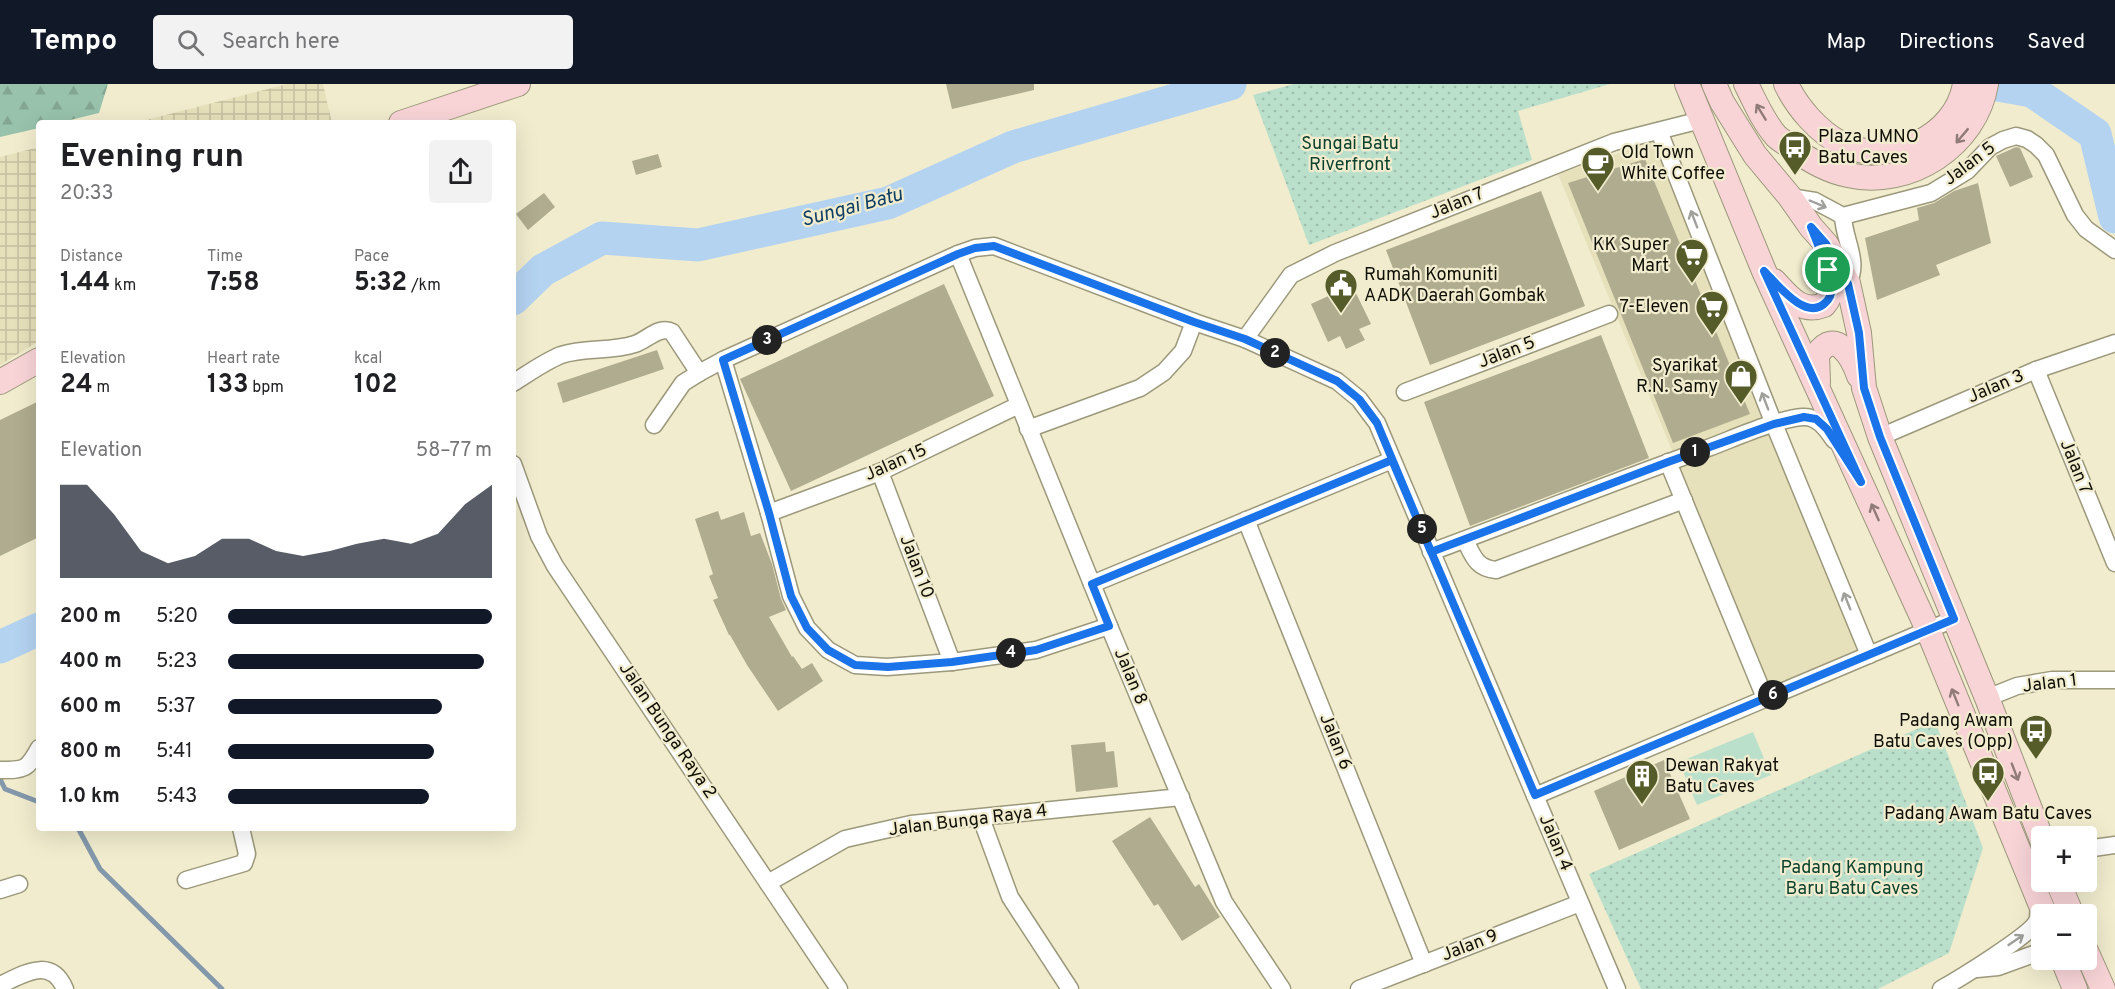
<!DOCTYPE html>
<html lang="en">
<head>
<meta charset="utf-8">
<style>
	:root { --surface:#fff; --page:#f2f2f2; --text:#202124; --muted:#757577; --accent:#111827 }
	body { margin:0; font-family:Overpass,sans-serif; background:var(--page); color:var(--text); height:100vh; display:flex; flex-direction:column; font-size:22px; white-space:nowrap }
	* { box-sizing:border-box; margin:0 }
	p { font-size:20px; color:var(--muted) }
	.icon { flex:none; width:33px; height:33px; fill:none; stroke:currentColor; stroke-width:2; stroke-linecap:round; stroke-linejoin:round }
	.map { position:relative; flex:1; overflow:hidden }
	.side { position:absolute; left:36px; top:36px; width:480px; height:711px; display:flex; flex-direction:column; background:var(--surface); border-radius:6px; box-shadow:0 6px 24px #0002 }
	.side>* { flex:none }
	.controls { position:absolute; left:2031px; top:742px; display:grid; gap:12px }
	.controls a { display:grid; place-items:center; width:66px; height:66px; border-radius:6px; background:var(--surface); box-shadow:0 6px 24px #0002; font-size:30px }
	.pin { position:absolute; display:grid; place-items:center; width:51px; height:51px; color:#fff; margin:-26px; border:3px solid #fff; border-radius:50%; box-shadow:0 2px 6px #0007 }
	.km { position:absolute; width:30px; height:30px; margin:-15px; border-radius:50%; background:#222; color:#fff; font-size:16px; line-height:30px; text-align:center }
	.round { display:grid; place-items:center; flex:none; width:63px; height:63px; border-radius:6px; background:var(--page) }
	.headline { display:flex; align-items:center; justify-content:space-between; height:102px; padding:0 24px }
	h1 { font-size:33px; font-weight:700; line-height:45px }
	.metrics { display:grid; grid-template-columns:repeat(3,1fr); gap:9px; height:102px; padding:6px 24px }
	.metrics div { display:grid; align-content:center }
	.metrics b { font-size:26px; font-weight:700 }
	.metrics small { font-size:16px; font-weight:400 }
	.metrics p { font-size:16px }
	.chart { height:168px; padding:12px 24px }
	.chart p { display:flex; justify-content:space-between }
	.chart svg { width:100%; height:108px; margin-top:6px; fill:var(--accent); opacity:.7 }
	ul { padding:0 24px; list-style:none; font-size:20px }
	li { display:grid; grid-template-columns:96px 72px 1fr; align-items:center; height:45px }
	li i { height:15px; border-radius:8px; background:var(--accent) }
	header { display:flex; align-items:center; gap:36px; box-sizing:border-box; height:84px; padding:0 30px; background:var(--accent); color:#fff }
	header strong { font-size:28px }
	nav { display:flex; gap:33px; margin-inline-start:auto; font-size:21px }
	.search { width:420px; height:54px; background:var(--page); display:flex; align-items:center; gap:15px; box-sizing:border-box; padding:0 21px; border-radius:6px; color:var(--muted); font-size:22px }
	.map>svg:first-child { display:block }
	.built { fill:#e6e0bb }
	.industrial { fill:url(#industrial-grid) }
	.forest { fill:url(#forest-firs) }
	.park { fill:url(#park-dots) }
	.pitch { fill:#bae0cc }
	.lines { fill:none; stroke-linecap:round; stroke-linejoin:round }
	.stream { stroke:#8398aa; stroke-width:5 }
	.river { stroke:#b4d3f1; stroke-width:33 }
	.building { fill:#b0ac8f }
	.street-casing { stroke:#9c987b; stroke-width:19 }
	.secondary-casing { stroke:#9c987b; stroke-width:26 }
	.street { stroke:#fff; stroke-width:16 }
	.secondary { stroke:#f8d4d7; stroke-width:24 }
	.oneway { stroke:#907b78 }
	.oneway2 { stroke:#9f9f9b }
	.route-casing { stroke:#fff; stroke-width:12 }
	.route { stroke:#1a73e8; stroke-width:8 }
	.labels { text-anchor:middle; dominant-baseline:central; stroke-width:4.5; stroke-linejoin:round; paint-order:stroke }
	.poi-label { font-size:18px; fill:#100f05; stroke:#f1ecce; text-anchor:start }
	.park-label { font-size:18px; fill:#0b422d; stroke:#f1ecce }
	.street-label { font-size:18px; fill:#100f05; stroke:#f1ecce }
	.water-label { font-size:20px; font-style:italic; fill:#0e3e64; stroke:#f1ecce }
</style>
</head>
<body>
<header>
<strong>Tempo</strong>
<div class="search"><svg class="icon" aria-label="search" viewBox="0 0 24 24"><circle cx="10" cy="10" r="6"/><path d="M15 15l6 6"/></svg>Search here</div>
<nav><a>Map</a><a>Directions</a><a>Saved</a></nav>
</header>
<div class="map">
<svg width="2115" height="905" viewBox="0 0 2115 905">
	<defs>
		<pattern id="industrial-grid" width="8" height="8" patternUnits="userSpaceOnUse" patternTransform="scale(1.5)"><rect width="8" height="8" fill="#e6e0bb"/><path d="M0 4h8M4 0v8" fill="none" stroke="#c4bf9f"/></pattern>
		<pattern id="forest-firs" width="22" height="20" patternUnits="userSpaceOnUse" patternTransform="scale(1.5)"><rect width="22" height="20" fill="#98c2ac"/><path d="M5 1l3.5 6h-7zM16 11l3.5 6h-7z" fill="#82a692"/></pattern>
		<pattern id="park-dots" width="8" height="8" patternUnits="userSpaceOnUse" patternTransform="scale(1.5)"><rect width="8" height="8" fill="#bae0cc"/><path d="M2 2h.1M6 6h.1" fill="none" stroke="#9fbfae" stroke-width="1.8" stroke-linecap="round"/></pattern>
	</defs>
	<rect width="100%" height="100%" fill="#f1ecce"/>
	<path class="built" d="M1654 57 1860 567 1770 604 1558 90Z"/>
	<g class="industrial">
		<path d="M287 0H323L332 39H134Z"/>
		<path d="M39 63V257L0 281V73Z"/>
	</g>
	<path class="forest" d="M0 0H108L99 29 58 39H39V44L0 53Z"/>
	<g class="park">
		<path d="M1294 0H1610L1518 27 1532 76 1309 161 1253 11Z"/>
		<path d="M1935 637 1983 764 1949 869 1878 905H1641L1589 790Z"/>
	</g>
	<path class="pitch" d="M1753 648 1771 691 1697 721 1679 678Z"/>
	<g class="lines">
		<g class="stream">
			<path d="M0 695 5 705 39 718"/>
			<path d="M78 744 100 785 222 905"/>
		</g>
		<g class="river">
			<path d="M1992 0 2032 7 2095 50 2115 133"/>
			<path d="M513 215 543 186 602 154 698 161 888 119 1013 63 1230 0"/>
			<path d="M0 563 39 545"/>
		</g>
	</g>
	<g class="building">
		<path d="M946 0H1034V6L952 25Z"/>
		<path d="M2016 63 2020 64 2033 93 2010 103 1996 72Z"/>
		<path d="M658 70 662 83 636 91 632 77Z"/>
		<path d="M1645 75 1750 330 1673 359 1568 99Z"/>
		<path d="M1978 99 1991 159 1936 181 1940 191 1877 216 1865 154 1919 136 1917 124 1934 119 1954 107Z"/>
		<path d="M1541 107 1585 222 1430 281 1386 166Z"/>
		<path d="M544 109 555 123 528 146 516 130Z"/>
		<path d="M944 200 994 312 791 407 740 295Z"/>
		<path d="M1352 201 1371 240 1359 245 1365 256 1346 265 1340 252 1328 258 1311 220Z"/>
		<path d="M1601 251 1649 374 1470 442 1424 318Z"/>
		<path d="M657 266 664 285 563 319 557 299Z"/>
		<path d="M39 317V453L0 472V336Z"/>
		<path d="M718 427 721 436 744 428 751 452 760 449 772 480 781 515 786 526 769 533 792 573 793 572 802 585 812 579 823 597 778 627 747 581 730 551H729L713 516 718 514 709 492 713 490 695 435Z"/>
		<path d="M1105 658 1106 668 1114 667 1118 703 1076 708 1071 661Z"/>
		<path d="M1664 676 1690 735 1619 766 1594 707Z"/>
		<path d="M1150 733 1195 803 1199 800 1220 833 1182 857 1158 820 1154 822 1112 757Z"/>
	</g>
	<g class="lines">
		<defs>
			<g id="street">
				<path d="M1659 47 1774 340 1869 571"/>
				<path d="M1790 113 1815 117 1843 132 1931 109 1967 87 1990 63 2003 56 2016 52 2027 55 2036 61 2046 71 2075 131 2086 145 2115 166"/>
				<path d="M1843 132C1844 157 1860 177 1848 199"/>
				<path d="M958 170 1109 542 1224 818 1282 905"/>
				<path d="M1245 255 1291 191 1335 169 1614 58 1701 36"/>
				<path d="M723 276 769 429 791 512 807 544 828 566 855 581 887 583 952 578 1036 566 1109 542"/>
				<path d="M2036 286 2115 479"/>
				<path d="M513 299C529 289 544 278 561 271 585 263 611 268 635 260 647 256 660 241 672 248L699 289"/>
				<path d="M1405 308 1609 230"/>
				<path d="M654 341 683 299 699 289 723 276 958 170 975 164 994 162 1194 238 1245 255 1337 297 1359 315 1377 339 1617 905"/>
				<path d="M1028 345 1140 304 1164 288 1183 267 1194 238"/>
				<path d="M1880 353 2036 286 2115 259"/>
				<path d="M1668 378 1765 614"/>
				<path d="M513 380 539 452 555 482 839 905"/>
				<path d="M880 388 952 578"/>
				<path d="M769 429 880 388 1019 321"/>
				<path d="M1246 436 1424 880"/>
				<path d="M1465 456C1473 472 1476 484 1496 486L1684 416"/>
				<path d="M1431 468C1524 434 1615 397 1708 364 1735 354 1776 335 1803 333 1818 332 1827 346 1834 356"/>
				<path d="M1092 500 1392 376"/>
				<path d="M1987 614 2017 602 2052 596H2115"/>
				<path d="M0 686C25 686 27 686 39 664"/>
				<path d="M1535 712 1954 535"/>
				<path d="M981 734 1010 813 1070 905"/>
				<path d="M2086 765 2115 761"/>
				<path d="M186 796 244 779 247 770 241 744"/>
				<path d="M768 799 845 755 911 740 1181 713"/>
				<path d="M0 806 19 800"/>
				<path d="M1977 885 1998 883 2042 867"/>
				<path d="M0 901C24 890 51 872 65 905"/>
				<path d="M1359 905 1580 819"/>
				<path d="M1941 905C1957 896 2031 851 2037 837 2039 833 2038 824 2039 819"/>
			</g>
			<g id="secondary">
				<path d="M1687 0 1764 187 1928 546 2045 831"/>
				<path d="M1714 0 1722 18 1755 71 1790 113 1811 143 1826 160 1848 199 1859 249 1864 304 1880 353 1987 614 2042 756"/>
				<path d="M1746 0C1755 18 1763 37 1776 52 1780 56 1786 59 1791 63 1807 75 1828 87 1848 91 1910 105 1976 61 1986 0"/>
				<path d="M1786 0C1797 23 1818 48 1842 60 1890 83 1956 54 1965 0"/>
				<path d="M401 39 518 0"/>
				<path d="M1774 197C1789 213 1801 230 1824 221 1837 206 1830 189 1823 173"/>
				<path d="M0 298 39 276"/>
				<path d="M1818 298 1817 271C1836 242 1853 275 1859 292"/>
				<path d="M2058 798 2072 831"/>
				<path d="M2086 867 2103 905"/>
				<path d="M2063 876 2075 905"/>
			</g>
		</defs>
		<use href="#street" class="street-casing"/>
		<use href="#secondary" class="secondary-casing"/>
		<use href="#street" class="street"/>
		<use href="#secondary" class="secondary"/>
	</g>
	<defs><path id="oneway-shaft" d="M-6 0H5M1.5-3L5.5 0L1.5 3" fill="none" stroke-width="1.6" stroke-linecap="round" stroke-linejoin="round" transform="scale(1.5)"/></defs>
	<g class="oneway">
		<use href="#oneway-shaft" transform="translate(1761 28) rotate(-121)"/>
		<use href="#oneway-shaft" transform="translate(1962 52) rotate(130)"/>
		<use href="#oneway-shaft" transform="translate(1875 428) rotate(-114)"/>
		<use href="#oneway-shaft" transform="translate(1955 613) rotate(-112)"/>
		<use href="#oneway-shaft" transform="translate(2015 688) rotate(69)"/>
	</g>
	<g class="oneway2">
		<use href="#oneway-shaft" transform="translate(1818 120) rotate(23)"/>
		<use href="#oneway-shaft" transform="translate(1694 135) rotate(-111)"/>
		<use href="#oneway-shaft" transform="translate(1765 317) rotate(-111)"/>
		<use href="#oneway-shaft" transform="translate(1847 517) rotate(-112)"/>
		<use href="#oneway-shaft" transform="translate(2016 856) rotate(-34)"/>
	</g>
	<g class="lines">
		<defs>
			<path id="route" d="M1828 186C1831 196 1835 210 1826 218 1807 239 1777 200 1764 187L1861 398 1827 345 1816 335 1804 333 1774 340 1668 378 1431 468 1377 339 1359 315 1337 297 1245 255 1194 238 994 162 975 164 958 170 723 276 769 429 791 512 807 544 828 566 855 581 888 583 952 578 1036 566 1109 542 1092 500 1392 376 1535 711 1954 535 1880 353 1864 304 1859 249 1848 200 1826 160 1811 143 1828 186"/>
		</defs>
		<use href="#route" class="route-casing"/>
		<use href="#route" class="route"/>
	</g>
	<defs>
		<symbol id="bus-pin" viewBox="-11 -11 22 30"><path d="M0 17L-7.5 6A9.5 9.5 0 1 1 7.5 6Z" fill="#555b29" stroke="#f1ecce"/><path d="M-5-6H5V4H4V6H2V4H-2V6H-4V4H-5ZM-3.5-4V0h7V-4ZM-3.5 1.2v1.5H-2V1.2ZM2 1.2v1.5H3.5V1.2Z" fill="#fff"/></symbol>
		<symbol id="cafe-pin" viewBox="-11 -11 22 30"><path d="M0 17L-7.5 6A9.5 9.5 0 1 1 7.5 6Z" fill="#555b29" stroke="#f1ecce"/><path d="M-5.5-4.5H6V0H3Q3 3.5 0 3.5H-2.5Q-5.5 3.5-5.5 0ZM3-3.2v2h1.7v-2ZM-6 4.5H4V6H-6Z" fill="#fff"/></symbol>
		<symbol id="supermarket-pin" viewBox="-11 -11 22 30"><path d="M0 17L-7.5 6A9.5 9.5 0 1 1 7.5 6Z" fill="#555b29" stroke="#f1ecce"/><path d="M-6-5.5h2.5l.6 2H6L4.5 2H-2.5L-4.4-4H-6ZM-1.5 3.2a1.3 1.3 0 1 0 .1 0ZM3 3.2a1.3 1.3 0 1 0 .1 0Z" fill="#fff"/></symbol>
		<symbol id="civic-pin" viewBox="-11 -11 22 30"><path d="M0 17L-7.5 6A9.5 9.5 0 1 1 7.5 6Z" fill="#555b29" stroke="#f1ecce"/><path d="M-.6-6.5H3V-4.5H.6V-3L4-1V1h2V6H-6V1h2V-1L-.6-3ZM-1.2 2.5V6h2.4V2.5Z" fill="#fff"/></symbol>
		<symbol id="shop-pin" viewBox="-11 -11 22 30"><path d="M0 17L-7.5 6A9.5 9.5 0 1 1 7.5 6Z" fill="#555b29" stroke="#f1ecce"/><path d="M-5-2.5h2.3a2.7 3.5 0 0 1 5.4 0H5L5.5 6h-11ZM-1.5-2.5h3a1.5 2.3 0 0 0-3 0Z" fill="#fff"/></symbol>
		<symbol id="building-pin" viewBox="-11 -11 22 30"><path d="M0 17L-7.5 6A9.5 9.5 0 1 1 7.5 6Z" fill="#555b29" stroke="#f1ecce"/><path d="M-4-6H4V6H1V3H-1V6H-4ZM-2.5-4.3h1.7v1.8h-1.7ZM.8-4.3h1.7v1.8H.8ZM-2.5-1h1.7V.8h-1.7ZM.8-1h1.7V.8H.8Z" fill="#fff"/></symbol>
	</defs>
	<g fill-rule="evenodd">
		<use href="#bus-pin" x="1776" y="44" width="38" height="52"/>
		<use href="#cafe-pin" x="1579" y="60" width="38" height="52"/>
		<use href="#supermarket-pin" x="1673" y="152" width="38" height="52"/>
		<use href="#civic-pin" x="1322" y="182" width="38" height="52"/>
		<use href="#supermarket-pin" x="1693" y="204" width="38" height="52"/>
		<use href="#shop-pin" x="1722" y="273" width="38" height="52"/>
		<use href="#bus-pin" x="2017" y="628" width="38" height="52"/>
		<use href="#bus-pin" x="1969" y="670" width="38" height="52"/>
		<use href="#building-pin" x="1623" y="673" width="38" height="52"/>
	</g>
	<g class="labels">
		<g class="poi-label">
			<text x="1818" y="53">Plaza UMNO<tspan x="1818" dy="21">Batu Caves</tspan></text>
			<text x="1621" y="69">Old Town<tspan x="1621" dy="21">White Coffee</tspan></text>
			<text x="1669" y="161" text-anchor="end">KK Super<tspan x="1669" dy="21">Mart</tspan></text>
			<text x="1364" y="191">Rumah Komuniti<tspan x="1364" dy="21">AADK Daerah Gombak</tspan></text>
			<text x="1689" y="223" text-anchor="end">7-Eleven</text>
			<text x="1718" y="282" text-anchor="end">Syarikat<tspan x="1718" dy="21">R.N. Samy</tspan></text>
			<text x="2013" y="637" text-anchor="end">Padang Awam<tspan x="2013" dy="21">Batu Caves (Opp)</tspan></text>
			<text x="1665" y="682">Dewan Rakyat<tspan x="1665" dy="21">Batu Caves</tspan></text>
			<text x="1988" y="730" text-anchor="middle">Padang Awam Batu Caves</text>
		</g>
		<g class="park-label">
			<text x="1350" y="60">Sungai Batu<tspan x="1350" dy="21">Riverfront</tspan></text>
			<text x="1852" y="784">Padang Kampung<tspan x="1852" dy="21">Baru Batu Caves</tspan></text>
		</g>
		<g class="street-label">
			<text transform="translate(1970 80) rotate(-37)">Jalan 5</text>
			<text transform="translate(1457 120) rotate(-22)">Jalan 7</text>
			<text transform="translate(1507 269) rotate(-21)">Jalan 5</text>
			<text transform="translate(1996 303) rotate(-23)">Jalan 3</text>
			<text transform="translate(896 379) rotate(-24)">Jalan 15</text>
			<text transform="translate(2075 383) rotate(68)">Jalan 7</text>
			<text transform="translate(916 483) rotate(69)">Jalan 10</text>
			<text transform="translate(1130 593) rotate(67)">Jalan 8</text>
			<text transform="translate(2050 600) rotate(-7)">Jalan 1</text>
			<text transform="translate(667 647) rotate(56)">Jalan Bunga Raya 2</text>
			<text transform="translate(1335 658) rotate(68)">Jalan 6</text>
			<text transform="translate(968 737) rotate(-7)">Jalan Bunga Raya 4</text>
			<text transform="translate(1555 759) rotate(67)">Jalan 4</text>
			<text transform="translate(1470 862) rotate(-21)">Jalan 9</text>
		</g>
		<g class="water-label">
			<text transform="translate(852 124) rotate(-15)">Sungai Batu</text>
		</g>
	</g>
</svg>
<div class="controls">
<a>+</a>
<a>−</a>
</div>
<div class="pin" style="left:1828px;top:186px;background:#1e9e55"><svg class="icon" aria-label="arrive" viewBox="0 0 24 24"><path d="M6 21V4h12l-3 4 3 4H6"/></svg></div>
<b class="km" style="left:1695px;top:368px">1</b>
<b class="km" style="left:1275px;top:269px">2</b>
<b class="km" style="left:767px;top:256px">3</b>
<b class="km" style="left:1011px;top:569px">4</b>
<b class="km" style="left:1422px;top:445px">5</b>
<b class="km" style="left:1773px;top:611px">6</b>
<section class="side">
<div class="headline"><div><h1>Evening run</h1><p>20:33</p></div><a class="round"><svg class="icon" aria-label="share" viewBox="0 0 24 24"><path d="M12 15V3M7 8l5-5 5 5M5 13v7h14v-7"/></svg></a></div>
<div class="metrics">
<div><p>Distance</p><b>1.44<small> km</small></b></div>
<div><p>Time</p><b>7:58</b></div>
<div><p>Pace</p><b>5:32<small> /km</small></b></div>
</div>
<div class="metrics">
<div><p>Elevation</p><b>24<small> m</small></b></div>
<div><p>Heart rate</p><b>133<small> bpm</small></b></div>
<div><p>kcal</p><b>102</b></div>
</div>
<div class="chart"><p><span>Elevation</span>58–77 m</p>
<svg viewBox="0 0 160 44" preserveAspectRatio="none"><path d="M0 44V6L10 6L20 18L30 33L40 38L50 35L60 28L70 28L80 33L90 35L100 33L110 30L120 28L130 30L140 26L150 14L160 6V44z"/></svg>
</div>
<ul>
<li><b>200 m</b>5:20<i style="width:100%"></i></li>
<li><b>400 m</b>5:23<i style="width:97%"></i></li>
<li><b>600 m</b>5:37<i style="width:81%"></i></li>
<li><b>800 m</b>5:41<i style="width:78%"></i></li>
<li><b>1.0 km</b>5:43<i style="width:76%"></i></li>
</ul>
</section>
</div>
</body>
</html>
